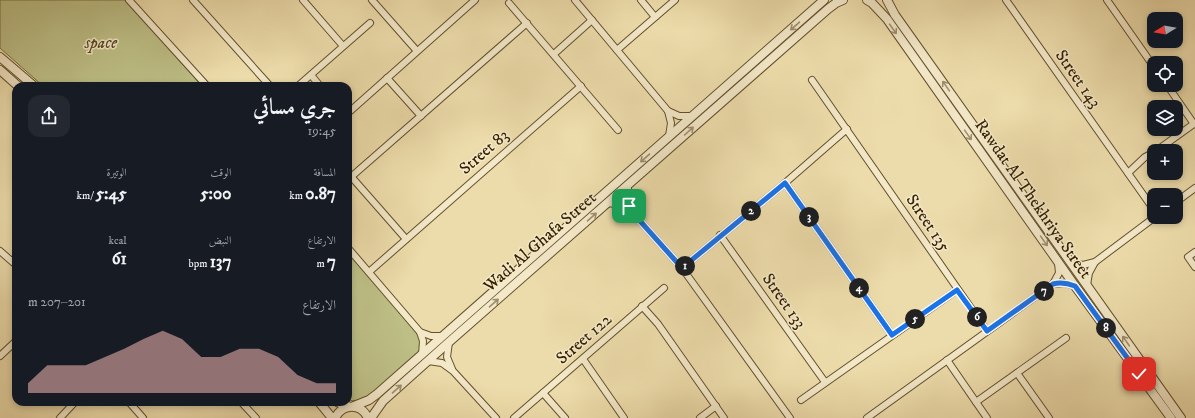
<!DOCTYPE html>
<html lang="ar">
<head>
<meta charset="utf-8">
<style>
	:root { --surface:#171b24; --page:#242831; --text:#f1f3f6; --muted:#9ea1a6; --accent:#c59692 }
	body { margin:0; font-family:"IM FELL DW Pica",Amiri,serif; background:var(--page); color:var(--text); direction:rtl; height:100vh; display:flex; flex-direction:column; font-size:15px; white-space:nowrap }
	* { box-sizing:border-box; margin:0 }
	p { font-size:13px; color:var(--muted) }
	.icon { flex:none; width:22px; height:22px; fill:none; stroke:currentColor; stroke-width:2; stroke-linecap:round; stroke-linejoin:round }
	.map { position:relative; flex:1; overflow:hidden; direction:ltr }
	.panel { position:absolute; left:12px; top:82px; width:340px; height:324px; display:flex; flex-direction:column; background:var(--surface); border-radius:12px; box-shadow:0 2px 6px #0003; direction:rtl }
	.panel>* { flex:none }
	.needle { width:26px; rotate:259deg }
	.controls { position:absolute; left:1147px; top:12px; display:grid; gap:8px }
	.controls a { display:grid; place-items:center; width:36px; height:36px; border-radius:8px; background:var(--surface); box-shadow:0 2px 6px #0003; font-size:20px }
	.pin { position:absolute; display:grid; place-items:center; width:34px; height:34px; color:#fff; margin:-17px; border-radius:8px; box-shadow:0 2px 6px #0006 }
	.km { position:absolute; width:20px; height:20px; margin:-10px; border-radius:50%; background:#222; color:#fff; font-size:11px; line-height:20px; text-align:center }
	.round { display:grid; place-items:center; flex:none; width:42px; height:42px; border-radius:12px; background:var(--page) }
	.summary { display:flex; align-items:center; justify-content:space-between; height:68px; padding:0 16px }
	h1 { font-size:22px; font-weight:800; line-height:30px }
	.figures { display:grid; grid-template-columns:repeat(3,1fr); gap:6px; height:68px; padding:4px 16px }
	.figures div { display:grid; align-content:center }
	.figures b { font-size:17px; font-weight:800 }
	.figures small { font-size:11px; font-weight:400 }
	.figures p { font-size:11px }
	.chart { height:112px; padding:8px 16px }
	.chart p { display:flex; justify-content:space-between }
	.chart svg { width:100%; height:72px; margin-top:4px; fill:var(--accent); opacity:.7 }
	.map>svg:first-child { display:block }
	.green { fill:#bdbf86; stroke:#797044 }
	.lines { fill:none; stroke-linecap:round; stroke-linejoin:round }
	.minor-casing { stroke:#63502c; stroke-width:8 }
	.tertiary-casing { stroke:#63502c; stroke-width:10 }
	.minor { stroke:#f3e8c8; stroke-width:6 }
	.tertiary { stroke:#f3e8c8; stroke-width:8 }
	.oneway { stroke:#9e8e6e }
	.route-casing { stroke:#fff; stroke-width:8 }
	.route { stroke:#1a73e8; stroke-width:5 }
	.labels { text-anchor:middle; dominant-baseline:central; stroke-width:3; stroke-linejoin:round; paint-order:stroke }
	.park-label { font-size:17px; font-style:italic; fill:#574822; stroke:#f3e8c8 }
	.street-label { font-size:17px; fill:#352101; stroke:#f3e8c8 }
</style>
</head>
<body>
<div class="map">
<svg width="1195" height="418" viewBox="0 0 1195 418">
	<rect width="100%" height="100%" fill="#eddcab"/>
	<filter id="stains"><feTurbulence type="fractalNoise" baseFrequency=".005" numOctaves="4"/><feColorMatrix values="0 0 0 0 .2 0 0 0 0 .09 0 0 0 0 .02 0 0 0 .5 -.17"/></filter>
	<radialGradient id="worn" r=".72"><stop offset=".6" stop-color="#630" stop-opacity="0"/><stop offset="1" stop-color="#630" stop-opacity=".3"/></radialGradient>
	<g class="green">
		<path d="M0 0H125L202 86H43L0 48Z"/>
		<path d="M348 250 371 276 418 335C420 340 421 347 419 353 403 367 370 406 348 400Z"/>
	</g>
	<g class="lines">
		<defs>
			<g id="minor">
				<path d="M129 0 207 86"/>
				<path d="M193 0 270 86"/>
				<path d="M303 0 343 46"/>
				<path d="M372 0 417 51"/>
				<path d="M575 0 668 111 671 123 669 136"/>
				<path d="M641 0 655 17"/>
				<path d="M1006 0 1154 210"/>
				<path d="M1107 0 1154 67"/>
				<path d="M509 3 618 130"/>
				<path d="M617 50 675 0"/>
				<path d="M554 54 592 20"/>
				<path d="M311 75 320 86"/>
				<path d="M387 78 421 116"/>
				<path d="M812 80 987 331"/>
				<path d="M1167 85 1194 124"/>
				<path d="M298 86 370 23"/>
				<path d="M668 111 679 116H692"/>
				<path d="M348 113 475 0"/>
				<path d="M1156 151 1195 123"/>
				<path d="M348 173 406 239"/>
				<path d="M1128 173 1145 157 1154 152"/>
				<path d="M351 177 527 23"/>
				<path d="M785 183 892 335"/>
				<path d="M628 186V199L631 211"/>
				<path d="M1176 202 1195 188"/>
				<path d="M608 203 621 205 632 212 682 268 790 418"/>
				<path d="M720 235 825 382"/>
				<path d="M348 248 420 332 431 336H443"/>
				<path d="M0 251 16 265"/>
				<path d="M1195 252 1188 257 1195 267"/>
				<path d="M1071 263 1083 265 1095 262"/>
				<path d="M682 268 785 183 847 129"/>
				<path d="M369 272 581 86"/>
				<path d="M1053 284 1064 283 1075 286"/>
				<path d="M1087 285 1089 273 1095 262 1155 217"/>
				<path d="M642 306 658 324 724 418"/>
				<path d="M420 332 423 341 422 355"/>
				<path d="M449 342 447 357 452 369"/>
				<path d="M0 356 16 341"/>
				<path d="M583 359 624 418"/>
				<path d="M947 360 987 418"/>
				<path d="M428 361 442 363 453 371 496 418"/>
				<path d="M1017 373 1049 418"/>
				<path d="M543 393 565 418"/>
				<path d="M801 400 957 290"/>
				<path d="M129 402 143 418"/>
				<path d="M241 402 256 418"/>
				<path d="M976 402 1066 338"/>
				<path d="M60 418 75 402"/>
				<path d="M514 418 664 288"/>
				<path d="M700 418 716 406"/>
				<path d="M867 418 1053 284 1059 273 1058 263"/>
			</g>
			<g id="tertiary">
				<path d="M867 0 872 3 887 19 1075 286 1171 418"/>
				<path d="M887 0 895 15 1181 418"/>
				<path d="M0 57 34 86"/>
				<path d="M0 70 18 86"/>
				<path d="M319 402 332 418"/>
				<path d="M337 402 348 406"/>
				<path d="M354 406 369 400 377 394 824 0"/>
				<path d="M335 418C343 403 361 403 368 418"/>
				<path d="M371 418 383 401 449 342 828 9 836 3 843 0"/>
			</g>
		</defs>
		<use href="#minor" class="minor-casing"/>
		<use href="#tertiary" class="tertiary-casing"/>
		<use href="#minor" class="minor"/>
		<use href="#tertiary" class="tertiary"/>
	</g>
	<defs><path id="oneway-shaft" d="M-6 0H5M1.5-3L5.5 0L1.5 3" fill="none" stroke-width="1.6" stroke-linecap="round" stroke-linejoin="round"/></defs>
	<g class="oneway">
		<use href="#oneway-shaft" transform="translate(795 26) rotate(139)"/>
		<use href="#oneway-shaft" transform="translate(893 29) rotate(55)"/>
		<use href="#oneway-shaft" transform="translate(946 86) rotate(-125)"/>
		<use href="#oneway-shaft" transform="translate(689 131) rotate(-42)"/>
		<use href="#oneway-shaft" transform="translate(968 135) rotate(55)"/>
		<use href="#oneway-shaft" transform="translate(645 158) rotate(139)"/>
		<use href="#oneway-shaft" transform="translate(592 217) rotate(-41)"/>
		<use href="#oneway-shaft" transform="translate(1044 241) rotate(55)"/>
		<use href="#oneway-shaft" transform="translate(494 303) rotate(-41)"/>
		<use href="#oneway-shaft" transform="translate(1126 341) rotate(-125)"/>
		<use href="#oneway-shaft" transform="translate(397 389) rotate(-41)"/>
	</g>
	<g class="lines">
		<defs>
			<path id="route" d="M629 206 632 212 682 268 785 183 892 335 957 290 987 331 1053 284C1061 282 1067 283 1075 286L1139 374"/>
		</defs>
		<use href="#route" class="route-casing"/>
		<use href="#route" class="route"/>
	</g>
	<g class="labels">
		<g class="park-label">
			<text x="101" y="43">space</text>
		</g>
		<g class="street-label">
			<text transform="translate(1078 79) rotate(55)">Street 143</text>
			<text transform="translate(484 152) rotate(-41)">Street 83</text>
			<text transform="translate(1033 199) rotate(55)">Rawdat Al Thekhriya Street</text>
			<text transform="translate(928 223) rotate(56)">Street 135</text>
			<text transform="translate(540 242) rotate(-41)">Wadi Al Ghafa Street</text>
			<text transform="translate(784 301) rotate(55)">Street 133</text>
			<text transform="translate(584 339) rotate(-41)">Street 122</text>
		</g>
	</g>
	<rect width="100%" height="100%" filter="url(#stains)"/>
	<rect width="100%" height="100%" fill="url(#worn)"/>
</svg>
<div class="controls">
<a><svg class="needle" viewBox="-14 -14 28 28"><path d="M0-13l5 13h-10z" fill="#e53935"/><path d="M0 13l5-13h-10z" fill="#9ea1a6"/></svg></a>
<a><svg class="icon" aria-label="locate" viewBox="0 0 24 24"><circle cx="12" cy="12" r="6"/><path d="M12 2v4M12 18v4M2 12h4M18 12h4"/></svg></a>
<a><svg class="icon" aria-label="layers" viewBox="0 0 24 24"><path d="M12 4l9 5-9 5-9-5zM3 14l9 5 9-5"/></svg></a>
<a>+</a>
<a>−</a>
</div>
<div class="pin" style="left:629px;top:206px;background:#1e9e55"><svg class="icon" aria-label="arrive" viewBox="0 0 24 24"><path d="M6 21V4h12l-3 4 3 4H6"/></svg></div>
<div class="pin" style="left:1139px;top:374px;background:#d93025"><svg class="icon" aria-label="check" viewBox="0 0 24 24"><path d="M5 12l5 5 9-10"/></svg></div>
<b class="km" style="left:685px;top:266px">1</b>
<b class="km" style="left:751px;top:211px">2</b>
<b class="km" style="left:809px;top:217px">3</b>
<b class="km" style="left:859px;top:288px">4</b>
<b class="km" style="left:915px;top:319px">5</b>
<b class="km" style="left:977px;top:317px">6</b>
<b class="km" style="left:1044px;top:291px">7</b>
<b class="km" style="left:1106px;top:328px">8</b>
<section class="panel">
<div class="summary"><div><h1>جري مسائي</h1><p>19:45</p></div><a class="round"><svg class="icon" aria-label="share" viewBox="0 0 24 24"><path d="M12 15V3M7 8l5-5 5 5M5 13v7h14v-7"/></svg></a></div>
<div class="figures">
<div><p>المسافة</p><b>0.87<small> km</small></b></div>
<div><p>الوقت</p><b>5:00</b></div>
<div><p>الوتيرة</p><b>5:45<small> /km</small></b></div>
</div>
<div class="figures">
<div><p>الارتفاع</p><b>7<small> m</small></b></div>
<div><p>النبض</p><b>137<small> bpm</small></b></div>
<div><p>kcal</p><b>61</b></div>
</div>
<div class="chart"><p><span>الارتفاع</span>201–207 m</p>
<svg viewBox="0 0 160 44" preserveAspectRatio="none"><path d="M0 44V38L10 27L20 27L30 27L40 22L50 17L60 11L70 6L80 11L90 22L100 22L110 17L120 17L130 22L140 33L150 38L160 38V44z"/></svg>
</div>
</section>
</div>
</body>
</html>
